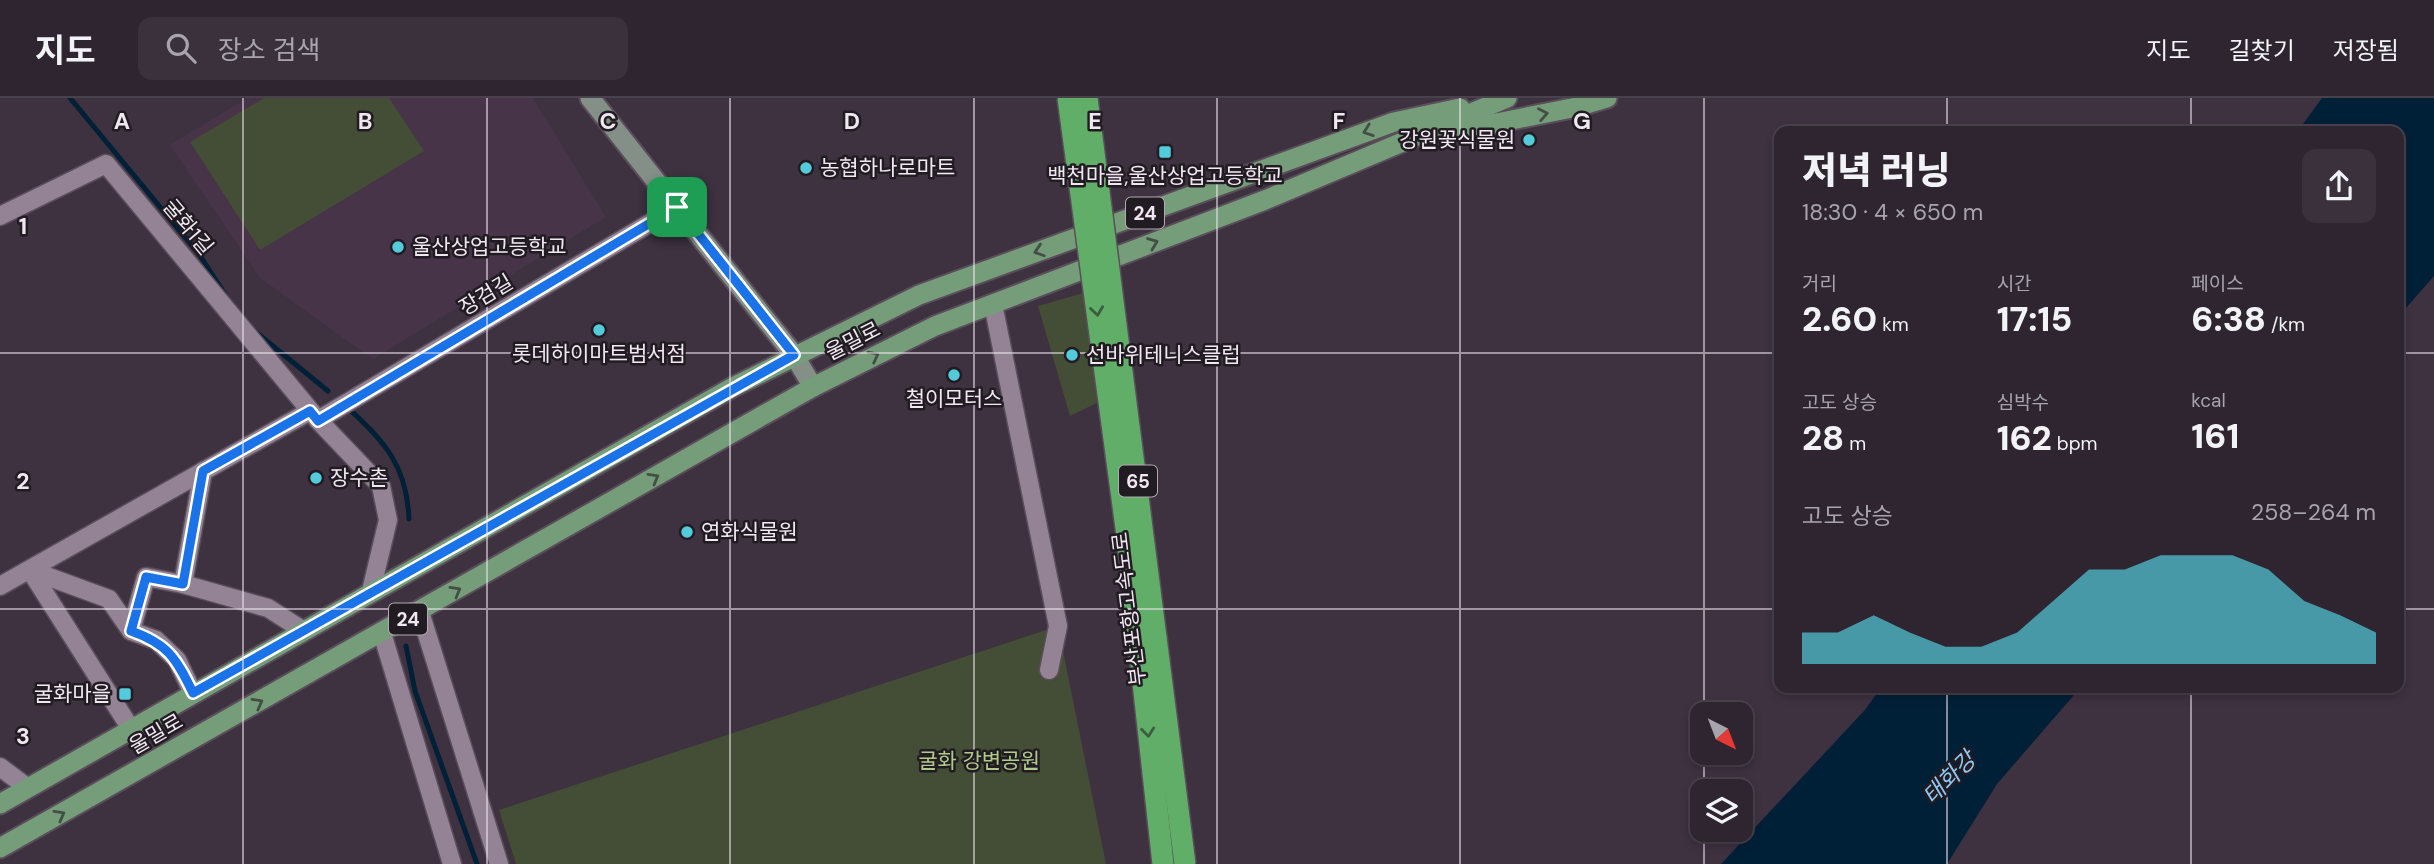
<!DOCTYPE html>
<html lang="ko">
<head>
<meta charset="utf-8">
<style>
	:root { --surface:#2e2530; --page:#3a313c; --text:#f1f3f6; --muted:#a7a5ab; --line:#49424c; --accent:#53cbdb }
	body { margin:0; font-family:"DM Sans","Noto Sans KR",sans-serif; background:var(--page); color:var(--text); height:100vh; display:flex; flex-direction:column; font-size:26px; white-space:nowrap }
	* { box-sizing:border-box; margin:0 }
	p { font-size:23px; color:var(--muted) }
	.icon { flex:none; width:38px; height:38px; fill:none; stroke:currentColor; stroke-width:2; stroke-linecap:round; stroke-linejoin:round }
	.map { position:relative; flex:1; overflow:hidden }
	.panel { position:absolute; left:1774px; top:28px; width:630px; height:567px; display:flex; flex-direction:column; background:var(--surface); border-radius:14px; box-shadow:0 4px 10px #0003,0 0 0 2px var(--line) }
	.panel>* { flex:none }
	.needle { width:46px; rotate:138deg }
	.controls { position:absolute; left:1690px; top:604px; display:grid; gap:14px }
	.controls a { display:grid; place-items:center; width:63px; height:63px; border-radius:14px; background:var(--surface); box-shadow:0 4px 10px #0003,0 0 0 2px var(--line); font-size:35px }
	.pin { position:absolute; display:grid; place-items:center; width:60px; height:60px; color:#fff; margin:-30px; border-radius:14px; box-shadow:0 4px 10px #0006 }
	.round { display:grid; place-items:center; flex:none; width:74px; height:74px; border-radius:14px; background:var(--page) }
	.summary { display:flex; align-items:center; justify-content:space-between; height:119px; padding:0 28px }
	h1 { font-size:38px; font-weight:800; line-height:52px }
	.figures { display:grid; grid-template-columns:repeat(3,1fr); gap:10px; height:119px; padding:7px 28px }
	.figures div { display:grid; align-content:center }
	.figures b { font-size:35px; font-weight:800 }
	.figures small { font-size:19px; font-weight:400 }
	.figures p { font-size:19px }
	.chart { height:196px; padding:14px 28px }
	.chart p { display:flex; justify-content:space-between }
	.chart svg { width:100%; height:126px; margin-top:7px; fill:var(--accent); opacity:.7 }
	header { display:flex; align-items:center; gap:42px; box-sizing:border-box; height:98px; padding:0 35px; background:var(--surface); border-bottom:2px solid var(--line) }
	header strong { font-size:33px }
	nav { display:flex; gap:38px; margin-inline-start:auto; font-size:24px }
	.search { width:490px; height:63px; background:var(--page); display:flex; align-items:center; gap:18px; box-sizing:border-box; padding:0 24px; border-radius:14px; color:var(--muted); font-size:26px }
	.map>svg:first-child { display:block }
	.built { fill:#473449 }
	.green { fill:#444d35 }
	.water { fill:#002038 }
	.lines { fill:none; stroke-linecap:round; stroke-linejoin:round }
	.stream { stroke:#002038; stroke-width:5 }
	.minor-casing { stroke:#5a4e5b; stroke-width:21 }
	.secondary-casing { stroke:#5a4e5b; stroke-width:23 }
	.primary-casing { stroke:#5a4e5b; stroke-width:23 }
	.minor { stroke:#948395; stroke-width:18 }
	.secondary { stroke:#849087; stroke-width:19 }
	.primary { stroke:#759d79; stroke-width:19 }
	.motorway-bridge-casing { stroke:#5a4e5b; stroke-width:24; stroke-linecap:butt }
	.motorway-bridge { stroke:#60ae67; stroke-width:21 }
	.oneway { stroke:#434f45 }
	.oneway2 { stroke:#3d5d41 }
	.route-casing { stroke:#fff; stroke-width:14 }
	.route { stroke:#1a73e8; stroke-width:9 }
	.grid { fill:none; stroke:#f1e7f1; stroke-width:2; stroke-opacity:0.55 }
	.poi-dot { fill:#53cbdb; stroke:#211b22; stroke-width:2.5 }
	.labels { text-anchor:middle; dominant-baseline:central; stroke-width:5; stroke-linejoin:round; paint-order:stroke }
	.shield { fill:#211b22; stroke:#b3aab3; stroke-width:2 }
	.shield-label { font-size:19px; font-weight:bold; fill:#f1e7f1 }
	.poi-label { font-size:21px; fill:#f1e7f1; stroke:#211b22; text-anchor:start }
	.street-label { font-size:21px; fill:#f1e7f1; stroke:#211b22 }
	.park-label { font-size:21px; fill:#b2ca89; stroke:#211b22 }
	.water-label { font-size:23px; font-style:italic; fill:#8ec8f9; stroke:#211b22 }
	.grid-label { font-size:23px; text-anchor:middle; font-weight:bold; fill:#f1e7f1; stroke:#211b22; stroke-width:5; stroke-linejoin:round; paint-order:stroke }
</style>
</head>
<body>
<header>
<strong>지도</strong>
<div class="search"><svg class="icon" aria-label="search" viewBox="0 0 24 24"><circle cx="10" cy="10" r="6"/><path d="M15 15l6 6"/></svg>장소 검색</div>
<nav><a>지도</a><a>길찾기</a><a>저장됨</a></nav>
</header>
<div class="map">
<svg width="2434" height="766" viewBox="0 0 2434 766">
	<rect width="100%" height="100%" fill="#3e3140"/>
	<path class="built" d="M247 0H533L606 119 373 261 260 180 170 47Z"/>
	<g class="green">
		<path d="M264 0H389L424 53 260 152 190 44Z"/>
		<path d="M1087 194 1097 305 1070 318 1038 208Z"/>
		<path d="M1058 528 1106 766H516L499 712Z"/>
	</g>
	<g class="water">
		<path d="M2322 0H2434V178L2399 218V33H2298Z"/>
		<path d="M1881 590H2080L1997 686 1947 766H1721L1864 613Z"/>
	</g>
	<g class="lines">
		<g class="stream">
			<path d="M70 0 199 156 228 201"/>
			<path d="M251 230 328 293"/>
			<path d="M347 309C385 344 407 368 409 421"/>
			<path d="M406 548 415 593 477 766"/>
		</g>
		<defs>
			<g id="minor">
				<path d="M0 118 106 66 318 322 381 388 388 422 371 493"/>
				<path d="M993 206 1058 528 1049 572"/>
				<path d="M318 322 677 109"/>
				<path d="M203 373 183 486 268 510 304 533"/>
				<path d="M30 472 109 501 131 533 156 542 177 562 193 595"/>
				<path d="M30 472 131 631"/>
				<path d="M0 488 310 313"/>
				<path d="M420 514 499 766"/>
				<path d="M131 533 146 479 183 486"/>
				<path d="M382 535 452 766"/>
				<path d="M0 669 28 690"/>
			</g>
			<path id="secondary" d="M590 0 794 257 813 289"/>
			<g id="primary">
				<path d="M1446 35 1577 9 1607 0"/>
				<path d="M0 706 733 289 919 197 1394 24 1460 10"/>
				<path d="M0 750 813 289 935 228 1265 102 1507 0"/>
			</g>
		</defs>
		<use href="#minor" class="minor-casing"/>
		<use href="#secondary" class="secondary-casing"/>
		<use href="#primary" class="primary-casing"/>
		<use href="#minor" class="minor"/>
		<use href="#secondary" class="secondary"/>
		<use href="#primary" class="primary"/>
		<defs>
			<g id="motorway-bridge">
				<path d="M1068 0 1126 430 1163 766"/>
				<path d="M1087 0 1185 766"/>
			</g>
		</defs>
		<use href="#motorway-bridge" class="motorway-bridge-casing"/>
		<use href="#motorway-bridge" class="motorway-bridge"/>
	</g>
	<defs><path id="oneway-chevron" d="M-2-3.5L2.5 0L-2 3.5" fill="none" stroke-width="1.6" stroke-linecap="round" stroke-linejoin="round" transform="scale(1.75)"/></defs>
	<g class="oneway">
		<use href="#oneway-chevron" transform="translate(1543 16) rotate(-11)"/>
		<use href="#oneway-chevron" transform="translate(1368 33) rotate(160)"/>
		<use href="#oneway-chevron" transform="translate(1153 145) rotate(-21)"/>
		<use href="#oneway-chevron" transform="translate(1039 153) rotate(162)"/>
		<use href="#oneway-chevron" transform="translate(874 258) rotate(-27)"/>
		<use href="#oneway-chevron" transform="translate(654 380) rotate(-30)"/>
		<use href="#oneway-chevron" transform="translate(456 493) rotate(-30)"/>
		<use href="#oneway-chevron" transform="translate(258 605) rotate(-29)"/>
		<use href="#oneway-chevron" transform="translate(60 717) rotate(-29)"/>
	</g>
	<g class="oneway2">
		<use href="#oneway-chevron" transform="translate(1097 213) rotate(82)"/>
		<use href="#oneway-chevron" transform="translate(1148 634) rotate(84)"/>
	</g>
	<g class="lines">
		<defs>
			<path id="route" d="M677 109 794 257 193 595C176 560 168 546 131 533L146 479 183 486 203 373 310 313 318 323Z"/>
		</defs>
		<use href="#route" class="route-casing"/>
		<use href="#route" class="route"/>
	</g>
	<path class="grid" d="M243 0V766M487 0V766M730 0V766M974 0V766M1217 0V766M1460 0V766M1704 0V616M1947 0V33M2191 0V33M0 255H1780M2399 255H2434M0 511H1780M2399 511H2434M1947 590V766M2191 590V766M1704 654V693M1704 732V766"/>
	<g class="poi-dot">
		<circle cx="1529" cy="42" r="7"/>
		<rect x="1158" y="47" width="14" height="14" rx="3.5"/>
		<circle cx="806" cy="70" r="7"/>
		<circle cx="398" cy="149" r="7"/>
		<circle cx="599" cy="232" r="7"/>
		<circle cx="1072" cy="257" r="7"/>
		<circle cx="954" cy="277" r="7"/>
		<circle cx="316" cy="380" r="7"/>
		<circle cx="687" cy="434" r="7"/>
		<rect x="118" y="589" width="14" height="14" rx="3.5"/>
	</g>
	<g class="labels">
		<g class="shield">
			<rect x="1126" y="99.5" width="38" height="31" rx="5"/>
			<rect x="1119" y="367.5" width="38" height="31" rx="5"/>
			<rect x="389" y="505.5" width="38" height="31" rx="5"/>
		</g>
		<g class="shield-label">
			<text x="1145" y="115">24</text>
			<text x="1138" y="383">65</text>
			<text x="408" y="521">24</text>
		</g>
		<g class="poi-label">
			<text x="1515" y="42" text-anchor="end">강원꽃식물원</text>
			<text x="820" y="70">농협하나로마트</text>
			<text x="1165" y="78" text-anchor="middle">백천마을,울산상업고등학교</text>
			<text x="412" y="149">울산상업고등학교</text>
			<text x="599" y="256" text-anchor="middle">롯데하이마트범서점</text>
			<text x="1086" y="257">선바위테니스클럽</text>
			<text x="954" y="301" text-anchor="middle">철이모터스</text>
			<text x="330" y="380">장수촌</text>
			<text x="701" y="434">연화식물원</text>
			<text x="111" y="596" text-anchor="end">굴화마을</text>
		</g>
		<g class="street-label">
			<text transform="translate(188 129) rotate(50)">굴화1길</text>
			<text transform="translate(486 197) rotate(-31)">장검길</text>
			<text transform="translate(853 243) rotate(-27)">울밀로</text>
			<text transform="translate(1129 511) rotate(-97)">부산포항고속도로</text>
			<text transform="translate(156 636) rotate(-30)">울밀로</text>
		</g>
		<g class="park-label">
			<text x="979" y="663">굴화 강변공원</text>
		</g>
		<g class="water-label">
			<text transform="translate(1949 680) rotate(-45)">태화강</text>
		</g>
	</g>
	<g class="grid-label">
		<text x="122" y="31">A</text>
		<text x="365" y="31">B</text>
		<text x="608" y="31">C</text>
		<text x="852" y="31">D</text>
		<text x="1095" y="31">E</text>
		<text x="1339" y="31">F</text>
		<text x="1582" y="31">G</text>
		<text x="23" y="136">1</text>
		<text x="23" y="391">2</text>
		<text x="23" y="646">3</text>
	</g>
</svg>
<div class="controls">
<a><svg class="needle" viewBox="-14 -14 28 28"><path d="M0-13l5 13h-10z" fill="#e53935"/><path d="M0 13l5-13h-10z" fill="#a7a5ab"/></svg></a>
<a><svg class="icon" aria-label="layers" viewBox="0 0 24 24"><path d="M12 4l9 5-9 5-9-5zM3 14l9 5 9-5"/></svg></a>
</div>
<div class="pin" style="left:677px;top:109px;background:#1e9e55"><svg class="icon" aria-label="arrive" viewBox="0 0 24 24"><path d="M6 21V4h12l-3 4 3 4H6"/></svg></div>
<section class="panel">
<div class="summary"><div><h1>저녁 러닝</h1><p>18:30 · 4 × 650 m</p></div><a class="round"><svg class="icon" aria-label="share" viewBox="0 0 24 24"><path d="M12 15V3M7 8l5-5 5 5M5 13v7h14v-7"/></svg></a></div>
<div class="figures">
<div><p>거리</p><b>2.60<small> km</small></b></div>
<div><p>시간</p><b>17:15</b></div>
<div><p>페이스</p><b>6:38<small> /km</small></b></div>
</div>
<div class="figures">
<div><p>고도 상승</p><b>28<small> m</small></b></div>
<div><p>심박수</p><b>162<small> bpm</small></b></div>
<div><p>kcal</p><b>161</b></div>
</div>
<div class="chart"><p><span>고도 상승</span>258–264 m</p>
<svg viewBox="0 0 160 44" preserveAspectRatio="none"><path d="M0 44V33L10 33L20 27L30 33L40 38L50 38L60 33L70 22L80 11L90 11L100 6L110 6L120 6L130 11L140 22L150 27L160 33V44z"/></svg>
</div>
</section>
</div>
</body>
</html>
